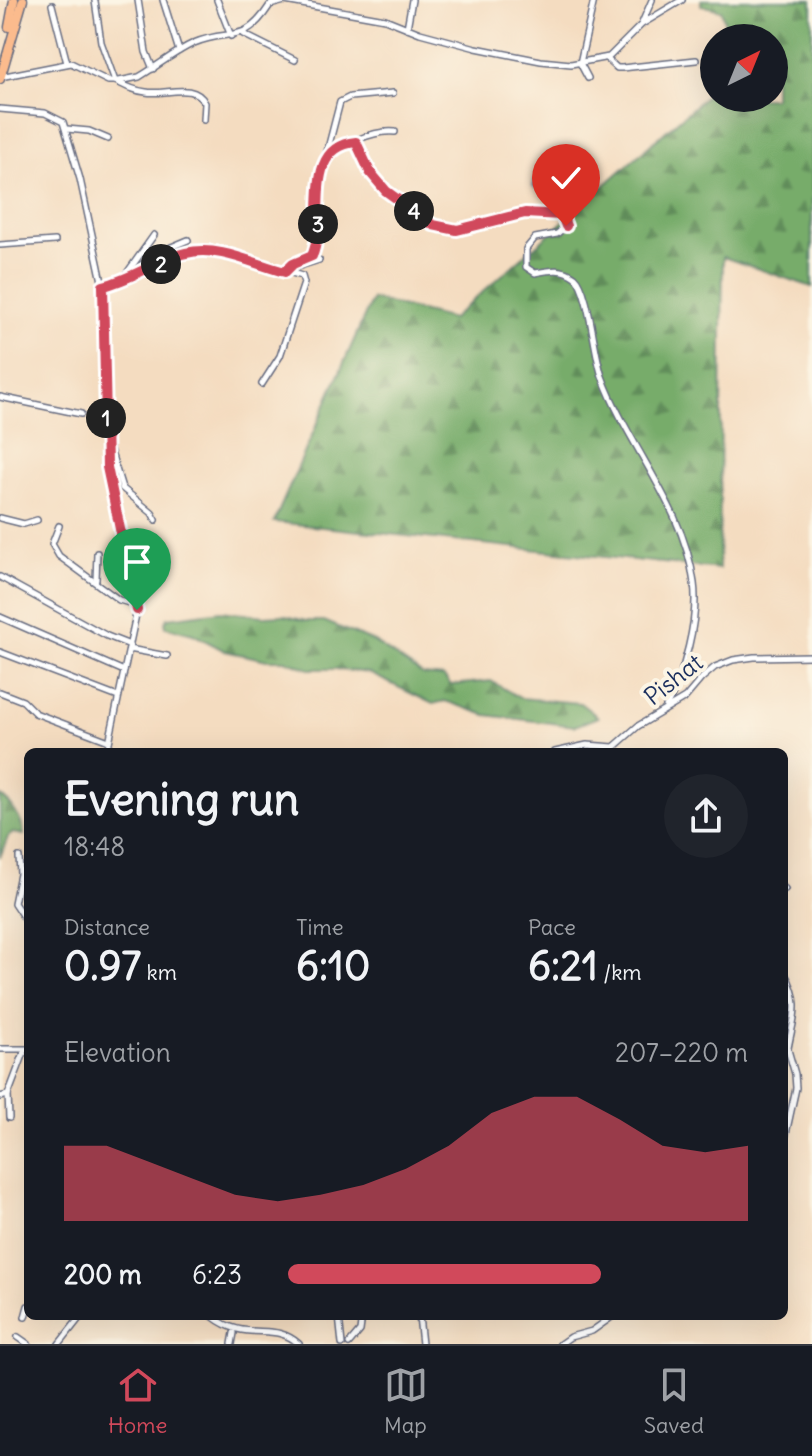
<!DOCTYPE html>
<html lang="en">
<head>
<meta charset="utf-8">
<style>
	:root { --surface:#171b24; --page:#20242c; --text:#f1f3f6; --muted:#9ea1a6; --line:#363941; --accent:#d1495b }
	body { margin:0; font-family:Delius,sans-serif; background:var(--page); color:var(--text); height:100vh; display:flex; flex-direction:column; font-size:30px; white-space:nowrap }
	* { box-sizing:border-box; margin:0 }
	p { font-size:26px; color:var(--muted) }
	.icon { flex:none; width:44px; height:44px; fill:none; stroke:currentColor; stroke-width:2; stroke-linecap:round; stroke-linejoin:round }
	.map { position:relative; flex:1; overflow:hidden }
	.drawer { position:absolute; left:24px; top:748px; width:764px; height:572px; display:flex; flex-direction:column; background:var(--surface); border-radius:12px; box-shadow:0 8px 32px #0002 }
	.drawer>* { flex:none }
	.needle { width:52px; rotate:43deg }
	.controls { position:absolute; left:700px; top:24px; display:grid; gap:16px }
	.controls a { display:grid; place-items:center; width:88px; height:88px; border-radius:50%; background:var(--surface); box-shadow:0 8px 32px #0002; font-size:40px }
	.pin { position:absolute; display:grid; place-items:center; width:68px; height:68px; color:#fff; margin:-82px -34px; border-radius:50% 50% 50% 0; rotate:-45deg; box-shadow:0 0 8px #0007 }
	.pin .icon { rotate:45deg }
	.km { position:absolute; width:40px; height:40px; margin:-20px; border-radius:50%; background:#222; color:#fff; font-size:22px; line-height:40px; text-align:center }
	.round { display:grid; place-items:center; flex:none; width:84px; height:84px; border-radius:42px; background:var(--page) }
	.summary { display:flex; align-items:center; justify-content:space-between; height:136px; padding:0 40px }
	h1 { font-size:44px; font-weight:700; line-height:60px }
	.metrics { display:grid; grid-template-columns:repeat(3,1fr); gap:12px; height:136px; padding:8px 40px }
	.metrics div { display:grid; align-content:center }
	.metrics b { font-size:40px; font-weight:700 }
	.metrics small { font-size:22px; font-weight:400 }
	.metrics p { font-size:22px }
	.chart { height:224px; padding:16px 40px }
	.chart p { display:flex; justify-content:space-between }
	.chart svg { width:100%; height:144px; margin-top:8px; fill:var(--accent); opacity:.7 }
	ul { padding:0 40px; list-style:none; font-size:26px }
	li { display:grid; grid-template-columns:128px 96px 1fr; align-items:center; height:60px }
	li i { height:20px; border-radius:10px; background:var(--accent) }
	.dock { display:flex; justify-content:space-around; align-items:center; height:112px; border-top:2px solid var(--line); background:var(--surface); font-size:22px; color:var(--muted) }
	.dock a { display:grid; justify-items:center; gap:4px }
	.dock .selected { color:var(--accent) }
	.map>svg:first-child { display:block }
	.forest { fill:url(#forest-firs); stroke:#496e64; stroke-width:2 }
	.water { fill:#5aabd5; stroke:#3a6d9a; stroke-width:2 }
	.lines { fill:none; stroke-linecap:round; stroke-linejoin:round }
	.minor-casing { stroke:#676c80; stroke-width:8 }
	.primary-casing { stroke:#676c80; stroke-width:11 }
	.minor { stroke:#fff; stroke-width:5 }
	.primary { stroke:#fbbb8d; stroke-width:8 }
	.route-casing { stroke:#fff; stroke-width:16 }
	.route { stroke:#d1495b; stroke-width:10 }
	.labels { text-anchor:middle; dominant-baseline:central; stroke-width:8; stroke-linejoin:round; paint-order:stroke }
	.street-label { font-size:24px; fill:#1b2f5e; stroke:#fcf5e5 }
</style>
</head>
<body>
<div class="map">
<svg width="812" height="1344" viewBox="0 0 812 1344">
	<defs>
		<pattern id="forest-firs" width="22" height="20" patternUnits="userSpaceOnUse" patternTransform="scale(2)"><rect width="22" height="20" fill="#77ac6a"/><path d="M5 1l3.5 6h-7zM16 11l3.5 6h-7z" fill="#618c5a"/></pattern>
	</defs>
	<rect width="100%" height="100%" fill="#fcf5e5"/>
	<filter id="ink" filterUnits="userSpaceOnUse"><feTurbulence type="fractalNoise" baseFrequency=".0125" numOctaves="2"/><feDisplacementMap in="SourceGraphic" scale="16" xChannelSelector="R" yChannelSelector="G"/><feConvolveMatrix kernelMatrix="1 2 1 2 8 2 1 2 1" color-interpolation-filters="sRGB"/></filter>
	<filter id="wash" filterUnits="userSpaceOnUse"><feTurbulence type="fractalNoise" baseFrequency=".006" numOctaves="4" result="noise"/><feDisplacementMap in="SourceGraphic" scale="32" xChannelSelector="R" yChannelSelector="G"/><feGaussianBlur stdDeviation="1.8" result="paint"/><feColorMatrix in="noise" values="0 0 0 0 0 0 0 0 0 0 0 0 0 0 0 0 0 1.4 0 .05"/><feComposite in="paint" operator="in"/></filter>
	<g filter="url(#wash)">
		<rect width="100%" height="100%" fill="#f4dcc0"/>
		<g class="forest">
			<path d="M701 0H812V287L723 257 719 569 274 522 372 299 452 319 714 89V98H774V38H729L721 10 701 5Z"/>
			<path d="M221 611 264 616 282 615 306 621H324L374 642 423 675 444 677 451 685 491 681 520 698 580 703 598 717 575 726 486 715 445 701 433 704 369 673 336 669H309L285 660H267L225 651 193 634 166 627 165 622 168 618Z"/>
			<path d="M0 796C11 801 24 824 24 835L13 833 8 837 0 857Z"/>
		</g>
		<path class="water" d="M560 163 567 175 545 187 544 185 538 189 533 186V181L539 178 538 175Z"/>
	</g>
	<g filter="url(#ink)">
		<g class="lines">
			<defs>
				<g id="minor">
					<path d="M138 0 146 52 153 69"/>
					<path d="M163 0 179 51"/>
					<path d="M217 0 231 36"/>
					<path d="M95 1 101 42 115 81C125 86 135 91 146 92 164 96 194 81 205 103L204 120"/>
					<path d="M52 5 67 63"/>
					<path d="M642 23 652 0"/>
					<path d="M407 28 412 0"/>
					<path d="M243 34 295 60"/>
					<path d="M606 58 617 68H622L696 60"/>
					<path d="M0 77 71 63 108 81H119L139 77C158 66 174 52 194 43 231 27 243 47 270 5L285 1 385 19 420 33 476 48 541 61 571 64 609 57 642 24 682 0"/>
					<path d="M588 78 580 63 594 0"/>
					<path d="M0 109 45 113 63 122 80 179 103 286 107 467 137 610 107 752"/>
					<path d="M67 129 89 131 108 139"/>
					<path d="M356 142 370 172 386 191 433 225 457 230 525 213 562 215 566 226 557 234 535 238 526 249V267L535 273C550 270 562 267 575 277 589 289 594 354 602 376 628 447 684 506 694 583 699 618 684 676 666 707"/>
					<path d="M325 161C340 145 373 130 395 132"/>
					<path d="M0 245 55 241"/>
					<path d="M290 269 319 260"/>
					<path d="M285 272C293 262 309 262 315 251L320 216 319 183 340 102 350 97 393 93"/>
					<path d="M127 273 154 235"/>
					<path d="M126 275 169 248 188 240"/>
					<path d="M103 286 124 281 180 255 203 251 234 256 302 276 304 283 280 356 262 384"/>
					<path d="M0 397 81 414"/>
					<path d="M109 446 122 488 152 513 156 520"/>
					<path d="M0 518 24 524 37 520"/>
					<path d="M59 526 52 544 59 556 119 600 136 605"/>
					<path d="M0 577 107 636 130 645"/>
					<path d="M96 580 97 553"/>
					<path d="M0 617 124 671"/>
					<path d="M129 649 167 656"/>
					<path d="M0 652 118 697"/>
					<path d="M0 692 23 701 35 713 109 741"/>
					<path d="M555 752 587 745 614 747 638 726 685 698 702 678 715 667 733 660 754 657 812 656"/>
					<path d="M19 857 20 874 14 903 28 924"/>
					<path d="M784 888 785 889"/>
					<path d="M784 972C802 1003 794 1016 788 1048"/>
					<path d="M784 1036 795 1074 796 1088 784 1143"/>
					<path d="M0 1049H28"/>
					<path d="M0 1097 8 1095"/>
					<path d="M9 1118 8 1095 25 1050"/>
					<path d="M212 1316C247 1344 273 1320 299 1344"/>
					<path d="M339 1316 342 1344"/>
					<path d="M419 1316 422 1344"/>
					<path d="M25 1317 28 1306"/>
					<path d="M18 1337 28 1344"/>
					<path d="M59 1344 81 1316"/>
					<path d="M232 1344 234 1333"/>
					<path d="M349 1344 360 1331 362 1316"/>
					<path d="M560 1344 570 1337 592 1331 613 1316"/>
				</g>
				<g id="primary">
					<path d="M9 27 14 0"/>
					<path d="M0 79 23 0"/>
				</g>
			</defs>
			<use href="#minor" class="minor-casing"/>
			<use href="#primary" class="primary-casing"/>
			<use href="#minor" class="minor"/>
			<use href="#primary" class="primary"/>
		</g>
	</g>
	<g class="lines" filter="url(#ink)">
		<defs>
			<path id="route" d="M137 610 107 467 103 286C133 279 158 259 186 253 220 245 253 264 285 272L293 264 312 256C328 222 300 147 356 142L370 172 386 191 433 225 457 230 525 213 562 215 566 226"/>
		</defs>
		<use href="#route" class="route-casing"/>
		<use href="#route" class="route"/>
	</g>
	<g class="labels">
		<g class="street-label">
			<text transform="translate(673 679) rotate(-38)">Pishat</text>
		</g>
	</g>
</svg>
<div class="controls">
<a><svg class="needle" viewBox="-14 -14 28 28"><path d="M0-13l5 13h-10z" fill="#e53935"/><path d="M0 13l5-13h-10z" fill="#9ea1a6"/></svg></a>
</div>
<div class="pin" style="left:137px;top:610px;background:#1e9e55"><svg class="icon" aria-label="arrive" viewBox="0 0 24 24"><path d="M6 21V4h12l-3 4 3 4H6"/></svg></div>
<div class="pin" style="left:566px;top:226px;background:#d93025"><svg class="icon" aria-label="check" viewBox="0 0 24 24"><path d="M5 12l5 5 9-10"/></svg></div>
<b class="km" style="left:106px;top:418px">1</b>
<b class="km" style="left:161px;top:264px">2</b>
<b class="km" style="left:318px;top:224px">3</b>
<b class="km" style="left:414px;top:211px">4</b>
<section class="drawer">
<div class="summary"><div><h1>Evening run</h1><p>18:48</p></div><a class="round"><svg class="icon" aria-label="share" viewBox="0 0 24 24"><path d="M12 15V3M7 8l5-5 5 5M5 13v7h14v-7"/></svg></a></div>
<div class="metrics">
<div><p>Distance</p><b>0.97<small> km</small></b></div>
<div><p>Time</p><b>6:10</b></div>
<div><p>Pace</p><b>6:21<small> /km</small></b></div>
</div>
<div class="chart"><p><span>Elevation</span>207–220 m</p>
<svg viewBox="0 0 160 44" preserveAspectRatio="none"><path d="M0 44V21L10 21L20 26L30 31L40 36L50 38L60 36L70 33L80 28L90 21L100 11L110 6L120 6L130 13L140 21L150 23L160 21V44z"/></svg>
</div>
<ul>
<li><b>200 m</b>6:23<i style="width:68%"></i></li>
</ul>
</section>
</div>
<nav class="dock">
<a class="selected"><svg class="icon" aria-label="home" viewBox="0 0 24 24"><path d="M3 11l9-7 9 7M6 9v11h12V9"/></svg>Home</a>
<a><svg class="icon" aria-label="map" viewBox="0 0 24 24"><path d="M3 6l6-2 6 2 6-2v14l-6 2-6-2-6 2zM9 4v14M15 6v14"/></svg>Map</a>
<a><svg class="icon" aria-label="saved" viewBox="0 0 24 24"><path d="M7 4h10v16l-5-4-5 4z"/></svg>Saved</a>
</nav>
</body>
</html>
